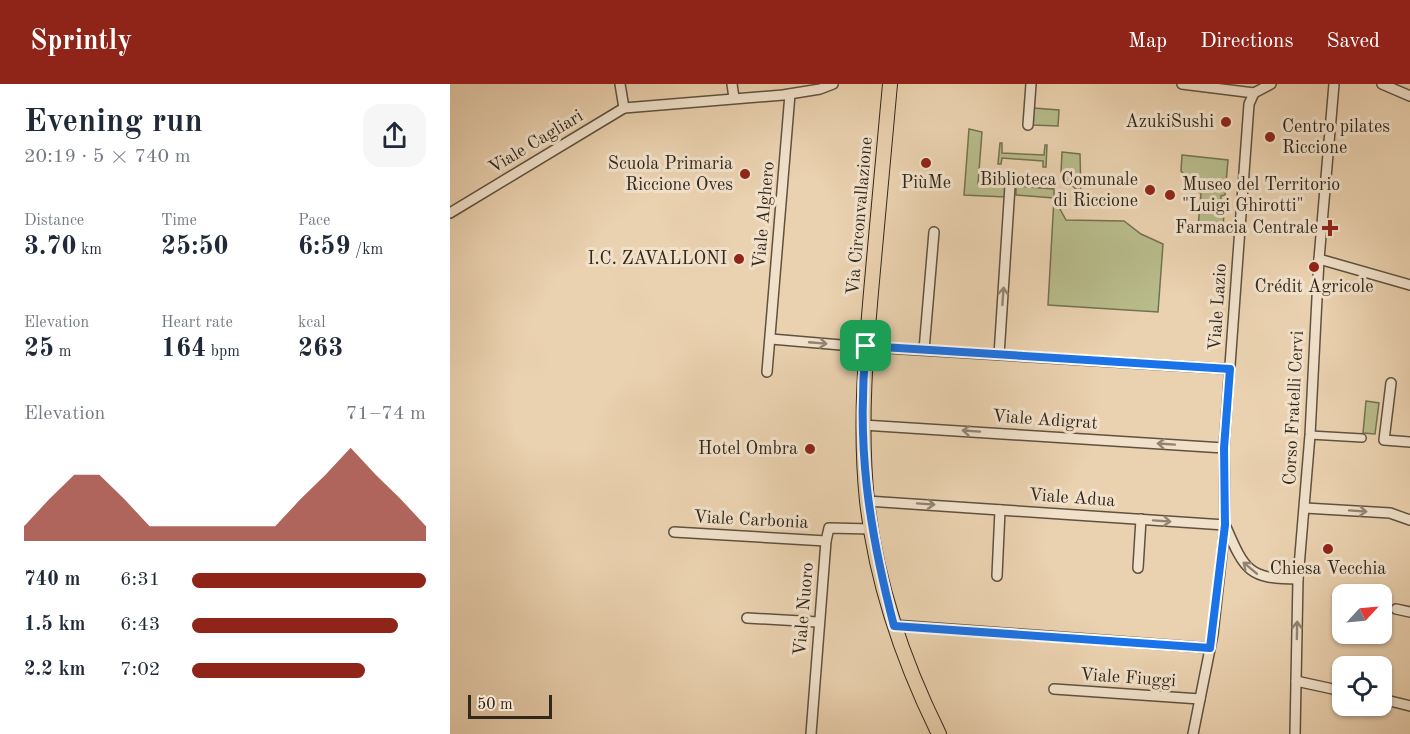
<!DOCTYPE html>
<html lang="en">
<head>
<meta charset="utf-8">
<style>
	:root { --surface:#fff; --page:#f6f6f7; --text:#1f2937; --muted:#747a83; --accent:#8f2418 }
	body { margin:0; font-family:"Old Standard TT",serif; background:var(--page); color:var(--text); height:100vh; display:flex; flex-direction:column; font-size:22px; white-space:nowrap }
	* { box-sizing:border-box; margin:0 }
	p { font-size:20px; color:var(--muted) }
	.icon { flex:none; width:33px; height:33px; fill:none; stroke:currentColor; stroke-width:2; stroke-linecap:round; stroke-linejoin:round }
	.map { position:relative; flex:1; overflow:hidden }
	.panel { display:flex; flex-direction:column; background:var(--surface); width:450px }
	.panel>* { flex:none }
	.needle { width:39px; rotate:64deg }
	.fabs { position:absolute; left:882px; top:500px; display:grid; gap:12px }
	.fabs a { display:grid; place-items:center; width:60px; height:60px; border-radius:12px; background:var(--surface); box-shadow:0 2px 4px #0004; font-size:30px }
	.scale { position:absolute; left:18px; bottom:15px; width:84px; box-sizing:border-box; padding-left:6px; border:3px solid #31271a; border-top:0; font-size:16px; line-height:21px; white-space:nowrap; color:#31271a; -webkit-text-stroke:4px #f1e1cb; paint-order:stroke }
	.pin { position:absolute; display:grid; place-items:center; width:51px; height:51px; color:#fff; margin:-26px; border-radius:12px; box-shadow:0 3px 9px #0006 }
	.round { display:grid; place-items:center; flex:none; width:63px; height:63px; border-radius:18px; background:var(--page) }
	.head { display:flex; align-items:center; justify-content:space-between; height:102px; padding:0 24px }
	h1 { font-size:33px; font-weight:600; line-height:45px }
	.metrics { display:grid; grid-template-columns:repeat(3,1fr); gap:9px; height:102px; padding:6px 24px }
	.metrics div { display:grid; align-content:center }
	.metrics b { font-size:26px; font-weight:600 }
	.metrics small { font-size:16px; font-weight:400 }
	.metrics p { font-size:16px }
	.chart { height:168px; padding:12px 24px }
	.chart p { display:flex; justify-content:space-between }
	.chart svg { width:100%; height:108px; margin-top:6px; fill:var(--accent); opacity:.7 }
	ul { padding:0 24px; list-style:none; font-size:20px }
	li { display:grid; grid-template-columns:96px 72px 1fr; align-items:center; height:45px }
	li i { height:15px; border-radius:8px; background:var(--accent) }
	header { display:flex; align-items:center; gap:36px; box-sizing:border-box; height:84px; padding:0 30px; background:var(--accent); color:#fff }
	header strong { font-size:28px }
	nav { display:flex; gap:33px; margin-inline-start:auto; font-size:21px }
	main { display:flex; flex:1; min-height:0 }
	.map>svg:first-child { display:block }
	.green { fill:#b8bb8a; stroke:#747152; stroke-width:1.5 }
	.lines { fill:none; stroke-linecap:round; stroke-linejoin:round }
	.pedestrian-casing { stroke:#5f523f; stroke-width:10 }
	.minor-casing { stroke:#5f523f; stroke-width:12 }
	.primary-casing { stroke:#31271a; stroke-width:16 }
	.pedestrian { stroke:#f1e1cb; stroke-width:7 }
	.minor { stroke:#f1e1cb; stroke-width:9 }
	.primary { stroke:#ead1af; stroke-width:14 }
	.oneway { stroke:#918472 }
	.route-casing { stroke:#fff; stroke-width:12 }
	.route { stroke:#1a73e8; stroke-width:8 }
	.poi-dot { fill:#8f2418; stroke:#f1e1cb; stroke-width:2 }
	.labels { text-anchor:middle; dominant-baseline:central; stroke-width:6; stroke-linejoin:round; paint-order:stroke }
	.poi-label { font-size:18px; fill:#31271a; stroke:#f1e1cb; text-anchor:end }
	.street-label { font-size:18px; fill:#31271a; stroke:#f1e1cb }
</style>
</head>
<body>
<header>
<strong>Sprintly</strong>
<nav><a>Map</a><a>Directions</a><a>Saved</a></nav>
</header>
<main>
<section class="panel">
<div class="head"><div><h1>Evening run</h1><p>20:19 · 5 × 740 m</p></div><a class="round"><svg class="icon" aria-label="share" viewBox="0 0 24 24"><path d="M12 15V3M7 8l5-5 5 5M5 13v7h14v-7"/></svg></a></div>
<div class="metrics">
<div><p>Distance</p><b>3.70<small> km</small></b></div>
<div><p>Time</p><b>25:50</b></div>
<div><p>Pace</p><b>6:59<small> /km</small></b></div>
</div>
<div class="metrics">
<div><p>Elevation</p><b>25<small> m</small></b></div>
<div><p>Heart rate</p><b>164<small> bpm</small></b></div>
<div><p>kcal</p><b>263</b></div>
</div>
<div class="chart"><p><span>Elevation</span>71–74 m</p>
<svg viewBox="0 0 160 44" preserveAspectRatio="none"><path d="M0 44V38L10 27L20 17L30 17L40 27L50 38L60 38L70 38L80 38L90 38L100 38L110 27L120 17L130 6L140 17L150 27L160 38V44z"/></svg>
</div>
<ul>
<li><b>740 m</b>6:31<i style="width:100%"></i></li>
<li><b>1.5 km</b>6:43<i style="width:88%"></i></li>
<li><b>2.2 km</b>7:02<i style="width:74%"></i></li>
</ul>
</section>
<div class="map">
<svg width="960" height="650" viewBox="0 0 960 650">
	<rect width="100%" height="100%" fill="#ead1af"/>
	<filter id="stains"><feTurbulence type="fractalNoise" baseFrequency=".00333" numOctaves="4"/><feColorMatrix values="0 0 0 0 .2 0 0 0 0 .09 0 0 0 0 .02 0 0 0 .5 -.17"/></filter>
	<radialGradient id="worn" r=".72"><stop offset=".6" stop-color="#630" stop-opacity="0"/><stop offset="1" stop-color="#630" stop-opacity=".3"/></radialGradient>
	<g class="green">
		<path d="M583 24 609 26 608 42 582 41Z"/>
		<path d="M519 45 532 48 528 100 556 102 555 113 514 111Z"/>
		<path d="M550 59H552V69L594 71 595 61H597L596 83H593V77L552 74 551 80H548Z"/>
		<path d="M612 68 630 70 631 111 611 89Z"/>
		<path d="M732 71 778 76 775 111 771 112 770 127H774L773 146 748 143 751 110 731 87Z"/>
		<path d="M566 102 604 105V114L616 136 674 137 691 150 713 160 708 228 598 221 604 114 566 111Z"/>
		<path d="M916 317 929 319 925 350 913 349Z"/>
	</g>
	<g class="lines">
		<defs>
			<path id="pedestrian" d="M860 351 912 354"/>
			<g id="minor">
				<path d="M170 0 174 24"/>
				<path d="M282 0 284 14"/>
				<path d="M732 0 804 9 821 0"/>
				<path d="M932 0 960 12"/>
				<path d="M578 41 581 0"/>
				<path d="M0 129 174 24 333 11 370 5 383 0"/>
				<path d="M869 175 960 201"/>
				<path d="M321 255 403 262 780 285"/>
				<path d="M474 266 484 148"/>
				<path d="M549 271 560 102"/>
				<path d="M317 288 340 10"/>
				<path d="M941 299 934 356 960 358"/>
				<path d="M413 341 774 364"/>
				<path d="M417 417 775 441"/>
				<path d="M855 424 940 429 960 436"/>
				<path d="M776 443C795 487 799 495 848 495"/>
				<path d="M224 448 376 457"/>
				<path d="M688 484 691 435"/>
				<path d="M547 492 550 426"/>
				<path d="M946 525 960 528"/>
				<path d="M297 534 368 538"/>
				<path d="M444 541 760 564"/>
				<path d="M846 597 892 607"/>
				<path d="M604 605 750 615"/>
				<path d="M932 615 960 622"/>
				<path d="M361 650 376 457 379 444 421 445"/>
				<path d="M743 650 763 550 775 441 774 364 799 20 804 9"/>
				<path d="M845 650 848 495 860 351 869 175 884 0"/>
			</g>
			<path id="primary" d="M440 0C434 62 429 124 423 186 416 263 409 339 417 417 426 498 453 577 489 650"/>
		</defs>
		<use href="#pedestrian" class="pedestrian-casing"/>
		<use href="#minor" class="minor-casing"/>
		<use href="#primary" class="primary-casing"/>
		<use href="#pedestrian" class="pedestrian"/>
		<use href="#minor" class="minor"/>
		<use href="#primary" class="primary"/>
	</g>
	<defs><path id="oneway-shaft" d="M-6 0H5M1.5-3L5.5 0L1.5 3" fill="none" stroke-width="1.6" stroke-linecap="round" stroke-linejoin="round" transform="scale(1.5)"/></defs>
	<g class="oneway">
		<use href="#oneway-shaft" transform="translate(553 212) rotate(-86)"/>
		<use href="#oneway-shaft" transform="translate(368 259) rotate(5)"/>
		<use href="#oneway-shaft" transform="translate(521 347) rotate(-176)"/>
		<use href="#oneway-shaft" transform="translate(716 360) rotate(-176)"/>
		<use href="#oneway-shaft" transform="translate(476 420) rotate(4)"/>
		<use href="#oneway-shaft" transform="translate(908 427) rotate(4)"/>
		<use href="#oneway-shaft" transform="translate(712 437) rotate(4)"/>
		<use href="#oneway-shaft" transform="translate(800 484) rotate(-140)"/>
		<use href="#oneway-shaft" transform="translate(847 546) rotate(-89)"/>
	</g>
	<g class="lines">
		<defs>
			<path id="route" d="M416 262 780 285 774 364 775 441 760 564 444 542C419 446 406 361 416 262Z"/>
		</defs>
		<use href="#route" class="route-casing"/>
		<use href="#route" class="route"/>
	</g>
	<g class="poi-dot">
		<circle cx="776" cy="38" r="6"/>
		<circle cx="820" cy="53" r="6"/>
		<circle cx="476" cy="79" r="6"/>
		<circle cx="295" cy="90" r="6"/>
		<circle cx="700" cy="106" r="6"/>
		<circle cx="720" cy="111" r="6"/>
		<path d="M877 135h6v6h6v6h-6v6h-6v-6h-6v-6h6z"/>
		<circle cx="289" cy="175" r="6"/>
		<circle cx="864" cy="183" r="6"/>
		<circle cx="360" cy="365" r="6"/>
		<circle cx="878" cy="465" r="6"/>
	</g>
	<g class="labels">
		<g class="poi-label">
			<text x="764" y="38">AzukiSushi</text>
			<text x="832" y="43" text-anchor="start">Centro pilates<tspan x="832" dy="21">Riccione</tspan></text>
			<text x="283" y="80">Scuola Primaria<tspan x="283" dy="21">Riccione Oves</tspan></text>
			<text x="688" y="96">Biblioteca Comunale<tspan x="688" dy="21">di Riccione</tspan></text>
			<text x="476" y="99" text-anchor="middle">PiùMe</text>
			<text x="732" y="101" text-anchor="start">Museo del Territorio<tspan x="732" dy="21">"Luigi Ghirotti"</tspan></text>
			<text x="868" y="144">Farmacia Centrale</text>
			<text x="277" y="175">I.C. ZAVALLONI</text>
			<text x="864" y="203" text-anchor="middle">Crédit Agricole</text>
			<text x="348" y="365">Hotel Ombra</text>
			<text x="878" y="485" text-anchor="middle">Chiesa Vecchia</text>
		</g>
		<g class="street-label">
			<text transform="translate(86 58) rotate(-31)">Viale Cagliari</text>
			<text transform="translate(314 131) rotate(-85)">Viale Alghero</text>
			<text transform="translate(410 132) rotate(-85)">Via Circonvallazione</text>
			<text transform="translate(768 223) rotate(-86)">Viale Lazio</text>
			<text transform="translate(844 324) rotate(-87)">Corso Fratelli Cervi</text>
			<text transform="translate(595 336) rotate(4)">Viale Adigrat</text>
			<text transform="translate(622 414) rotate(4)">Viale Adua</text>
			<text transform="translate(301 436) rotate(3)">Viale Carbonia</text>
			<text transform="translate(354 525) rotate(-85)">Viale Nuoro</text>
			<text transform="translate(678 594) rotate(4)">Viale Fiuggi</text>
		</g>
	</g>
	<rect width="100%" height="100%" filter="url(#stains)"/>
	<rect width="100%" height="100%" fill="url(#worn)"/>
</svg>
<div class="fabs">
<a><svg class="needle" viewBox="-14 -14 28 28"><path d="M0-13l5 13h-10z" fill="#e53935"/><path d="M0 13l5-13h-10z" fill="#747a83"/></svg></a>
<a><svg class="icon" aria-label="locate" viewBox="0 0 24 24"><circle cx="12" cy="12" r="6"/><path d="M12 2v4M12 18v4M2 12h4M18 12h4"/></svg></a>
</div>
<div class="scale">50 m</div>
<div class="pin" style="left:416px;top:262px;background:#1e9e55"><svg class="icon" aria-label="arrive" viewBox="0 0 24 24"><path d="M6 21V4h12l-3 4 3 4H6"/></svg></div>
</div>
</main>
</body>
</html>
